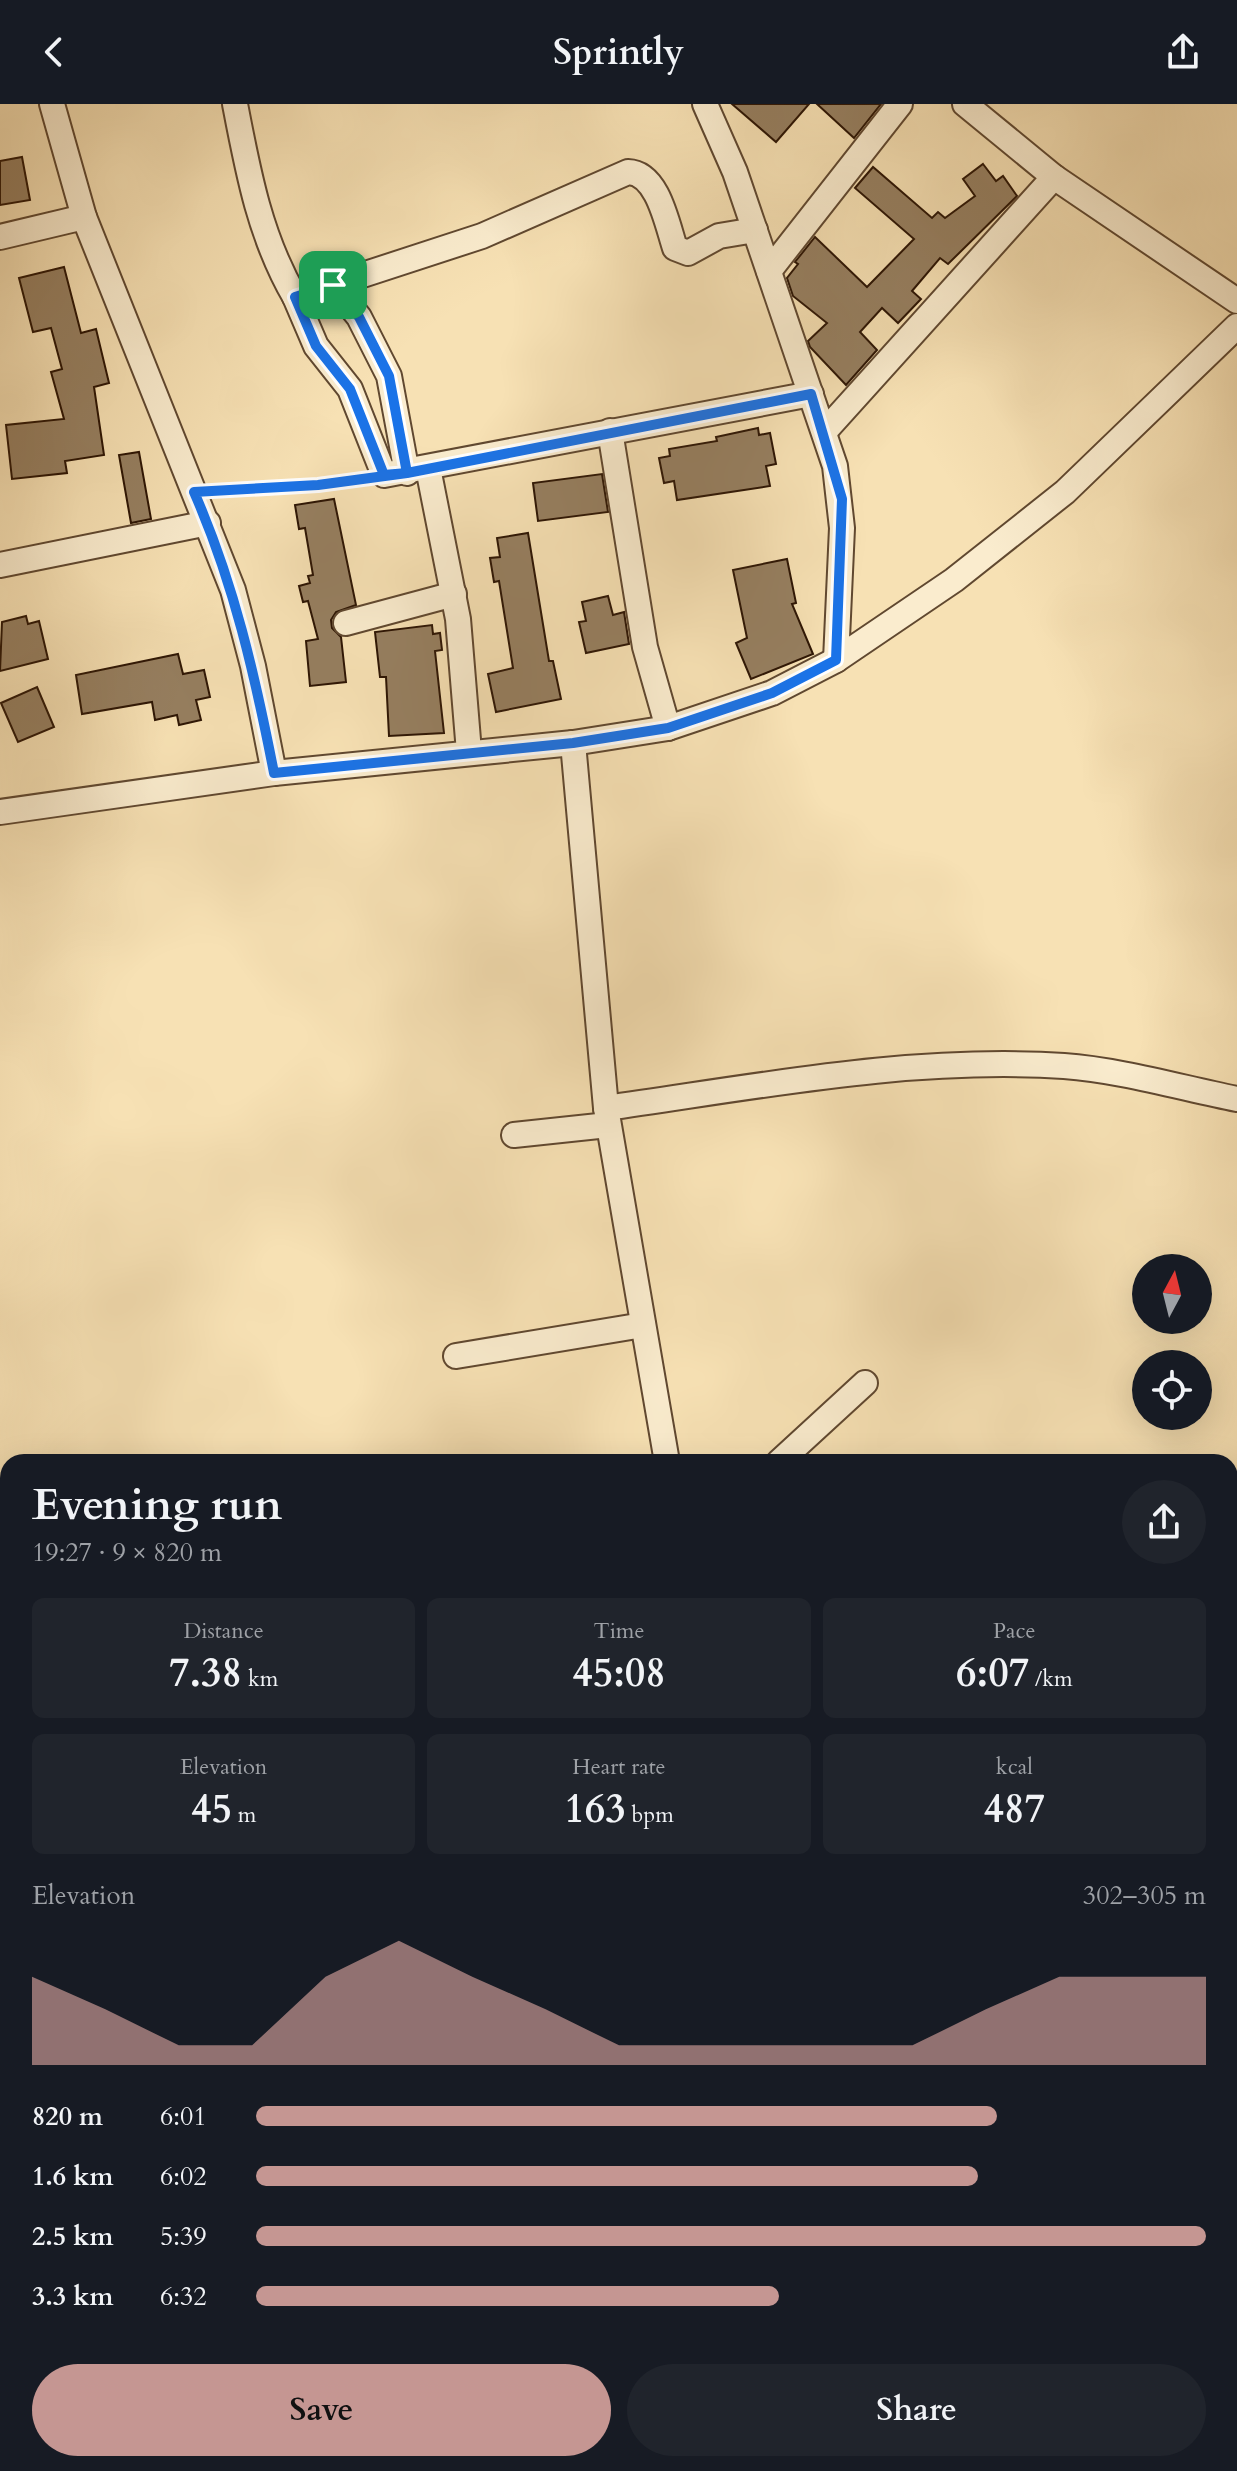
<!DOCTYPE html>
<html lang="en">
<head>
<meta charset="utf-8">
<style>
	:root { --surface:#171b24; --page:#20242c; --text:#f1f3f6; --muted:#9ea1a6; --accent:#c59692 }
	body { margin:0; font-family:Cardo,serif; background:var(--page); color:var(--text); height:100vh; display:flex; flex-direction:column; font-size:30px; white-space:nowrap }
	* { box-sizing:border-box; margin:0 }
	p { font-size:26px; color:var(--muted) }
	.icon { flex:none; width:44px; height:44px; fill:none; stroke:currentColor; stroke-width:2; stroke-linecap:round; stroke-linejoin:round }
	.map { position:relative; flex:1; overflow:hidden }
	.details { position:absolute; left:0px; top:1350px; width:1238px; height:1018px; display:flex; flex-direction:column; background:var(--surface); border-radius:24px 24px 0 0; box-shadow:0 8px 32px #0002 }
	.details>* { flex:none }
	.needle { width:52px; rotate:7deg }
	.buttons { position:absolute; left:1132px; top:1150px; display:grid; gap:16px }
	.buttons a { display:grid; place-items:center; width:80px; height:80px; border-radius:50%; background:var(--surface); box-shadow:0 8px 32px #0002; font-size:40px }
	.pin { position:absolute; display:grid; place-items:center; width:68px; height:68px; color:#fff; margin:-34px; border-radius:16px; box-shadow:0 4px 12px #0006 }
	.round { display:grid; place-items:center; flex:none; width:84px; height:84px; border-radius:42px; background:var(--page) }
	.head { display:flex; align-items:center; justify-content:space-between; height:136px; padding:0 32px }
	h1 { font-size:44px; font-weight:800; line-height:60px }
	.figures { display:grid; grid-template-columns:repeat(3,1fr); gap:12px; height:136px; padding:8px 32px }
	.figures div { display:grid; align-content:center; border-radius:12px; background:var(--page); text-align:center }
	.figures b { font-size:40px; font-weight:800 }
	.figures small { font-size:22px; font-weight:400 }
	.figures p { font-size:22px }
	.chart { height:224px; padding:16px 32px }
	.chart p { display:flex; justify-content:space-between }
	.chart svg { width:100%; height:144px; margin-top:8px; fill:var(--accent); opacity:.7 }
	.primary-button { display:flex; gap:16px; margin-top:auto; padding:16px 32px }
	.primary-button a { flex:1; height:92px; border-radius:48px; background:var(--accent); color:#111; font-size:32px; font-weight:800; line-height:92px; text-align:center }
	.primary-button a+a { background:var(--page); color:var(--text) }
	ul { padding:0 32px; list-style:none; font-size:26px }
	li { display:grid; grid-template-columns:128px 96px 1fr; align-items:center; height:60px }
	li i { height:20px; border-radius:10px; background:var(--accent) }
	header { display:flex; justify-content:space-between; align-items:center; height:104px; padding:0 32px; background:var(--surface); font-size:36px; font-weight:800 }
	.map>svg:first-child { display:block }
	.building { fill:#967f60; stroke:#2d1504; stroke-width:2 }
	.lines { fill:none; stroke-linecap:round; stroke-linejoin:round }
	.minor-casing { stroke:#604830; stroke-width:28 }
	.major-casing { stroke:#2d1504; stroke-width:34 }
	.path { stroke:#2d1504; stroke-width:3; stroke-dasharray:2 4; stroke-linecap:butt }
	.minor { stroke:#faecce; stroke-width:24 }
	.major { stroke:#f7e1b4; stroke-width:30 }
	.route-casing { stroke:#fff; stroke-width:16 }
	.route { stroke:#1a73e8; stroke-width:10 }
</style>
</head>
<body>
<header><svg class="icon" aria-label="back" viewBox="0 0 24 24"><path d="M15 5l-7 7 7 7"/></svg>Sprintly<svg class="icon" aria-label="share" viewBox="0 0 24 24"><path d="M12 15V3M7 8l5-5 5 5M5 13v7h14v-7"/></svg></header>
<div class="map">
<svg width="1237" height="2367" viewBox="0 0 1237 2367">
	<rect width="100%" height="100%" fill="#f7e1b4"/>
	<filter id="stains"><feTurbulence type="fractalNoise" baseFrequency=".0025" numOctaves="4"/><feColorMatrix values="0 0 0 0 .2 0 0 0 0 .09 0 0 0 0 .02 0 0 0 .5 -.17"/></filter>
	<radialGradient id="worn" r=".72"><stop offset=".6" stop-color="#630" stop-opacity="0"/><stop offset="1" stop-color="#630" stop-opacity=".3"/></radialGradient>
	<g class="building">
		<path d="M732 0H809L776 38Z"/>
		<path d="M817 0H881L854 34Z"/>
		<path d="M22 53 30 96 0 101V57Z"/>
		<path d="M983 60 996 77 1003 72 1017 92 948 160 940 154 912 187 921 195 898 219 882 204 860 228 877 246 846 281 810 243 808 237 827 219 793 192 787 174 798 160 795 158 815 133 867 183 914 135 855 84 873 63 932 114 938 108 945 114 975 92 963 75Z"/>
		<path d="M64 163 81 229 96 225 109 279 94 283 104 351 65 357 67 369 12 375 6 321 64 315 51 268 62 265 51 224 33 228 19 174Z"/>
		<path d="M758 324 759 331 770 329 776 360 766 362 770 382 677 396 674 377 664 379 659 354 670 352 669 345 717 337 716 333Z"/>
		<path d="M139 348 151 415 131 419 119 351Z"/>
		<path d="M602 370 608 408 538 417 533 379Z"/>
		<path d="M334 395 356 501 336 508 331 516 332 524 341 533 346 578 310 582 306 537 318 535 308 497 303 498 299 482 310 479 308 472 313 471 305 424 299 425 295 401Z"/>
		<path d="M528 429 549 557H553L561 595 496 608 488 570 513 564 499 477 494 478 490 454 500 453 497 434Z"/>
		<path d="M787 455 796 499 792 500 813 550 751 575 736 539 747 534 733 466Z"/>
		<path d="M608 492 613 511 624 508 629 540 586 549 579 518 586 517 582 498Z"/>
		<path d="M26 512 28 520 39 517 48 555 0 567 2 518Z"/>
		<path d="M432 521 433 530 440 529 442 546 435 547 444 629 389 632 386 573H380L375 528Z"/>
		<path d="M178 550 183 570 204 566 210 593 196 596 201 616 179 621 177 611 155 616 152 598 82 610 76 571Z"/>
		<path d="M37 583 54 623 18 638 1 599Z"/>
	</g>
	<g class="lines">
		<defs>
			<g id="minor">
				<path d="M52 0 84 113"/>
				<path d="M235 0C248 68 260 133 295 193L482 132 628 68C658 69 667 120 675 144L688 149 719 132 755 126"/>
				<path d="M705 0 735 68 835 362 842 424 836 556 954 476 1065 388 1237 222"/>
				<path d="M965 0 1054 73 1237 197"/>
				<path d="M0 133 84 113 233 486 253 562 274 669"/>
				<path d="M769 167 900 0"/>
				<path d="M333 181 359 213 389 272 407 369"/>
				<path d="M295 193 316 242 350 285 384 371 811 290"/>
				<path d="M610 327 645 543 668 624"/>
				<path d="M825 327 1054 73"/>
				<path d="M428 364 458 515 469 648"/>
				<path d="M0 461 208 419"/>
				<path d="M346 519 454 490"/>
				<path d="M573 639 606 1004"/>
				<path d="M0 708 274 669 573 639 668 624 772 589 836 556"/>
				<path d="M514 1031 608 1021"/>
				<path d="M456 1252 643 1221"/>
				<path d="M667 1358 606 1004C756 983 911 952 1064 962 1120 966 1182 984 1237 995"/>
				<path d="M779 1358 865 1279"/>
				<path d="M1230 1556 1237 1541"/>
				<path d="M0 1597H3"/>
				<path d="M1230 1638 1237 1639"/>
				<path d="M1230 1936 1237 1937"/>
				<path d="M1230 2168 1237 2162"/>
				<path d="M1230 2195H1237"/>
				<path d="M0 2208 8 2207"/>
				<path d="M0 2296H8"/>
				<path d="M696 2360 697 2367"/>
				<path d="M1048 2367 1049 2360"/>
			</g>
			<g id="major">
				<path d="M1230 1875H1237"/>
				<path d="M0 2049 8 2047"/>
			</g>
		</defs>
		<use href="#minor" class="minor-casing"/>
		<use href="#major" class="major-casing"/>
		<path class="path" d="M217 388 318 381 365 374"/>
		<use href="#minor" class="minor"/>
		<use href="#major" class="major"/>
	</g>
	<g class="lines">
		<defs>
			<path id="route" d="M333 181 359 213 389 272 407 369 318 381 194 388C234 479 255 572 274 669L573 639 668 624 772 589 836 556 842 395 811 290 407 369 384 371 350 285 316 242 295 193 333 181"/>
		</defs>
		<use href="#route" class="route-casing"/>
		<use href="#route" class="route"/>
	</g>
	<rect width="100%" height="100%" filter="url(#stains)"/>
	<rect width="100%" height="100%" fill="url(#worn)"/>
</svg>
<div class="buttons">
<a><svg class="needle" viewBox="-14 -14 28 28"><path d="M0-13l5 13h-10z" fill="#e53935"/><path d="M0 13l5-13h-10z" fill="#9ea1a6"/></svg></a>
<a><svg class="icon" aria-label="locate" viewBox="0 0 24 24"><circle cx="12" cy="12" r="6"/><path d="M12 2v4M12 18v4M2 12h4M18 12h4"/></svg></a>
</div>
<div class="pin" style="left:333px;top:181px;background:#1e9e55"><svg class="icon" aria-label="arrive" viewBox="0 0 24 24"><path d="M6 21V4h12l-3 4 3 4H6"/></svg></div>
<section class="details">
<div class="head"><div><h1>Evening run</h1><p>19:27 · 9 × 820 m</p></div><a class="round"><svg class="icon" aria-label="share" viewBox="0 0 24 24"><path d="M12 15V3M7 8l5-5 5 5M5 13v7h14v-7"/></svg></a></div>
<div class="figures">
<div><p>Distance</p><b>7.38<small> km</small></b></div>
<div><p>Time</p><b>45:08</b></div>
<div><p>Pace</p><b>6:07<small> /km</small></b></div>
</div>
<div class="figures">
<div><p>Elevation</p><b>45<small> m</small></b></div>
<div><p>Heart rate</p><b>163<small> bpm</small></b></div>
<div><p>kcal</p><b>487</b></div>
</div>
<div class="chart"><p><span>Elevation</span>302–305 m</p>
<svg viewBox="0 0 160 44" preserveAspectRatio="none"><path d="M0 44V17L10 27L20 38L30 38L40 17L50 6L60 17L70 27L80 38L90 38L100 38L110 38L120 38L130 27L140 17L150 17L160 17V44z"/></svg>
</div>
<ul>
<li><b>820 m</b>6:01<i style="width:78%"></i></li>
<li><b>1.6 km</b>6:02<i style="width:76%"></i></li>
<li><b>2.5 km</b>5:39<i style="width:100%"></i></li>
<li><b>3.3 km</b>6:32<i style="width:55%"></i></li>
</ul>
<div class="primary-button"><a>Save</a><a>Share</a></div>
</section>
</div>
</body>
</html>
